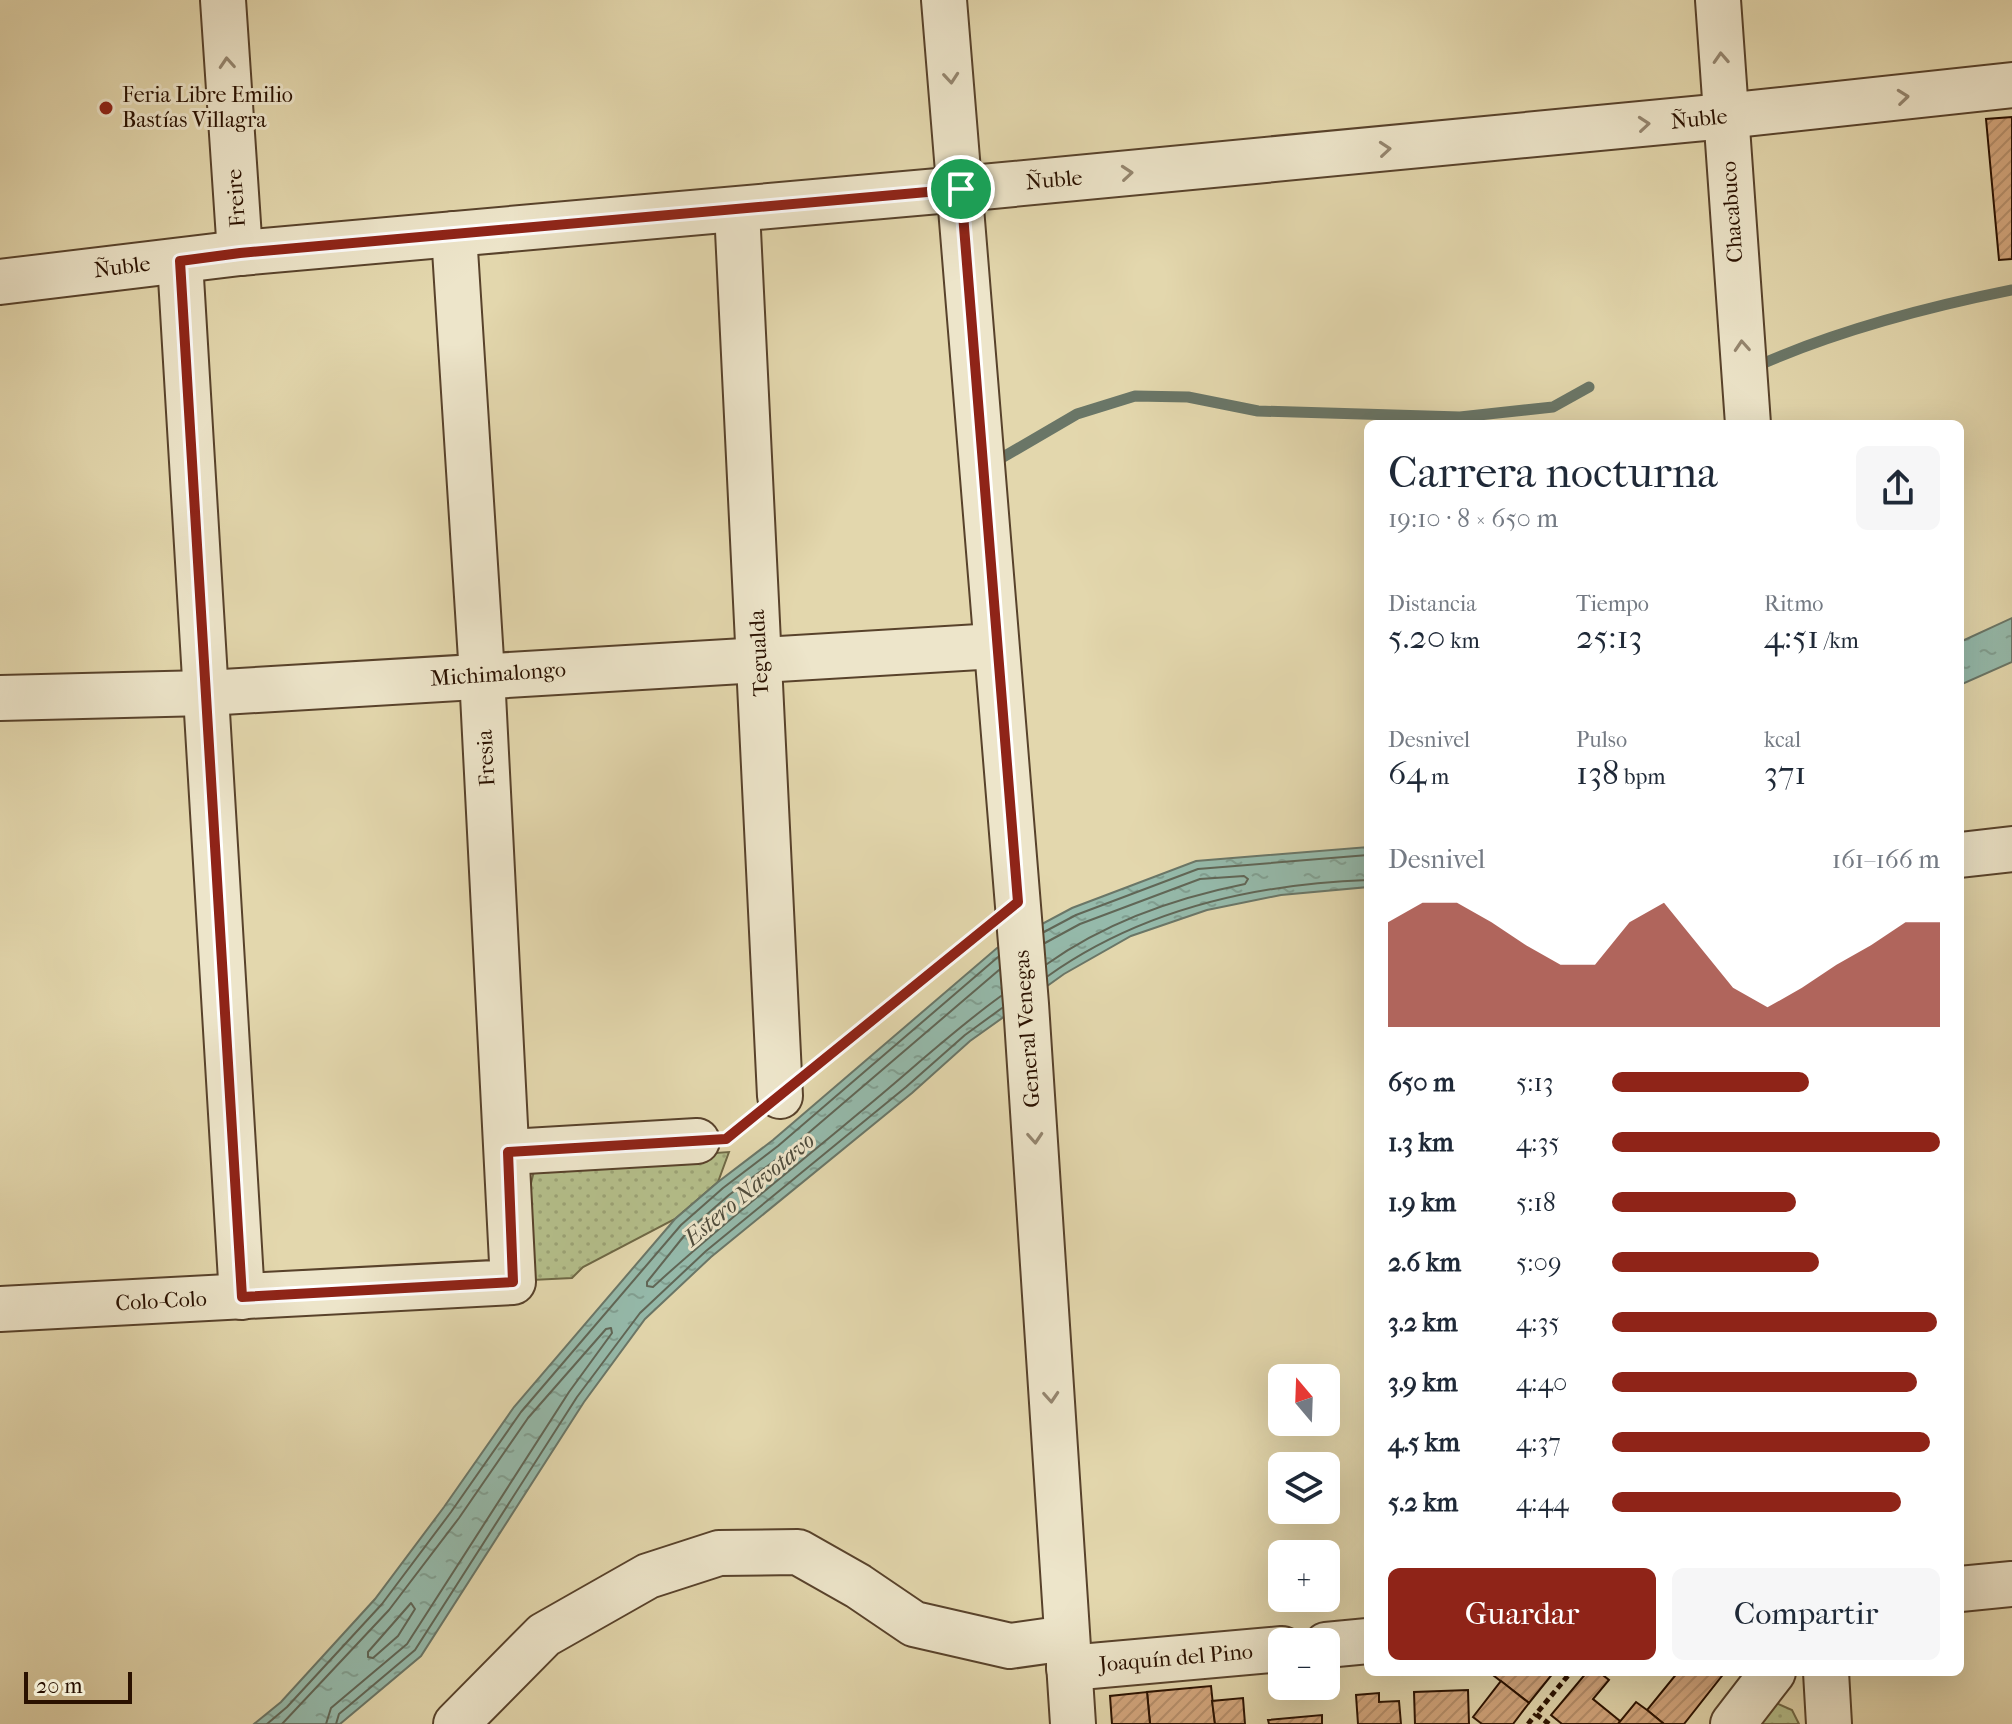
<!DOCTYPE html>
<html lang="es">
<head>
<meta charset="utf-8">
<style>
	:root { --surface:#fff; --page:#f6f6f7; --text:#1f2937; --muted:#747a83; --accent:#8f2418 }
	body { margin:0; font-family:"IM FELL French Canon",serif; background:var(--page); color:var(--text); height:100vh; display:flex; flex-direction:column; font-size:30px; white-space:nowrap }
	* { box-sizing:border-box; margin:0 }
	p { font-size:26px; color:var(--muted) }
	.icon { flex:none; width:44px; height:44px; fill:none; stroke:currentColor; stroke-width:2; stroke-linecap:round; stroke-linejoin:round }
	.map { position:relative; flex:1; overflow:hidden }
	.panel { position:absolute; left:1364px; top:420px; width:600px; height:1256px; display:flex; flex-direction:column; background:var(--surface); border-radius:12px; box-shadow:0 8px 32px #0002 }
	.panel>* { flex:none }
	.needle { width:52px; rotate:341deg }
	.fabs { position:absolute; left:1268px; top:1364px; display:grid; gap:16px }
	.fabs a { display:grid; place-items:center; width:72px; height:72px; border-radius:12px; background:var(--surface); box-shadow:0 8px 32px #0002; font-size:40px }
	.scale { position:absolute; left:24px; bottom:20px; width:108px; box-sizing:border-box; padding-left:8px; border:4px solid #2a1100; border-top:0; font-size:22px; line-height:28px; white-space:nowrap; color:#2a1100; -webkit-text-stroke:6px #ede5ca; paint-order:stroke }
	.pin { position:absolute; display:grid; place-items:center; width:68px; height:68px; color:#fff; margin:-34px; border:4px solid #fff; border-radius:50%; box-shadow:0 2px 8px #0007 }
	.round { display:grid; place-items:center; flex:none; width:84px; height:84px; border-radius:12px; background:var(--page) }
	.overview { display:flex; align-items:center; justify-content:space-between; height:136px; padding:0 24px }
	h1 { font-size:44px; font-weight:600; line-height:60px }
	.stats { display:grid; grid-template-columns:repeat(3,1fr); gap:12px; height:136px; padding:8px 24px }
	.stats div { display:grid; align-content:center }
	.stats b { font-size:34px; font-weight:600 }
	.stats small { font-size:22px; font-weight:400 }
	.stats p { font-size:22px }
	.chart { height:224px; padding:16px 24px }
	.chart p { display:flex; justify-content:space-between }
	.chart svg { width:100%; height:144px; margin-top:8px; fill:var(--accent); opacity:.7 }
	.action { display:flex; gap:16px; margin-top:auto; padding:16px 24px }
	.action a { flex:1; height:92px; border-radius:12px; background:var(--accent); color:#fff; font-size:32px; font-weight:600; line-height:92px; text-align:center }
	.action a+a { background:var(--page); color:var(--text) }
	ul { padding:0 24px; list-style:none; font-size:26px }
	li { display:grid; grid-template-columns:128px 96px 1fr; align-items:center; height:60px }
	li i { height:20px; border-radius:10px; background:var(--accent) }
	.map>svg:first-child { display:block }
	.green { fill:url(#green-dots); stroke:#6f6845; stroke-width:2 }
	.water { fill:url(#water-ripples); stroke:#6a7667; stroke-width:2 }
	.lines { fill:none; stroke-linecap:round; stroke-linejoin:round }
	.shore { stroke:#606656; stroke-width:2 }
	.stream { stroke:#6a7667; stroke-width:11 }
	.building { fill:url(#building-hatch); stroke:#2a1100; stroke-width:2 }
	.minor-casing { stroke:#58422b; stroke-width:48 }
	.path { stroke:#2a1100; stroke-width:5; stroke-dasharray:6 4; stroke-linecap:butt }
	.minor { stroke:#ede5ca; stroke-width:44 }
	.oneway { stroke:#95866f }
	.route-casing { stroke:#fff; stroke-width:16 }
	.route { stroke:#8f2418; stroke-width:10 }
	.poi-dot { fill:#8f2418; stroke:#ede5ca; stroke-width:3 }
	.labels { text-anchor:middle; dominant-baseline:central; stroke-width:6; stroke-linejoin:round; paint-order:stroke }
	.poi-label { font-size:22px; fill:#2a1100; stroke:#ede5ca; text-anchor:start }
	.street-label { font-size:22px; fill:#2a1100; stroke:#ede5ca }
	.water-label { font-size:24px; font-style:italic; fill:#4f4c3c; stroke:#ede5ca }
</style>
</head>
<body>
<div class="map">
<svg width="2012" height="1724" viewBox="0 0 2012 1724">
	<defs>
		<pattern id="green-dots" width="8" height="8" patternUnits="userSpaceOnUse" patternTransform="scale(2)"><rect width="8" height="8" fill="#b4be8a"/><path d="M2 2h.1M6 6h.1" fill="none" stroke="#9ba275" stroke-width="1.8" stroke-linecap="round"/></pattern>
		<pattern id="water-ripples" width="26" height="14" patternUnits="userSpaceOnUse" patternTransform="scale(2)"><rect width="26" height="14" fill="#95baab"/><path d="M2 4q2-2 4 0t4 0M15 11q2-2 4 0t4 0" fill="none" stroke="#819f91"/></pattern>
		<pattern id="building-hatch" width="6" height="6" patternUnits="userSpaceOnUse" patternTransform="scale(2)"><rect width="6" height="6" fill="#d3a67d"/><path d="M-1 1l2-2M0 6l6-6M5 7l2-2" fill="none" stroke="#b58e6a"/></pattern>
	</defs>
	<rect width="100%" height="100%" fill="#e3d7ad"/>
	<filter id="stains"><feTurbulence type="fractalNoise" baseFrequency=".0025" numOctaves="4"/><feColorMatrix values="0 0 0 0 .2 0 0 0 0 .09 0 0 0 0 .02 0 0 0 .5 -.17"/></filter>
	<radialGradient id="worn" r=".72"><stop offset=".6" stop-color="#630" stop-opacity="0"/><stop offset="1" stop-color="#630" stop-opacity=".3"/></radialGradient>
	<g class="green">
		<path d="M729 1152 718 1182 675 1219 583 1267 572 1278 532 1280 530 1187 534 1171 545 1165Z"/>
		<path d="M1769 1700 1792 1710 1799 1724H1750Z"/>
	</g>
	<g class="water">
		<path d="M2012 618V662L1960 685V642Z"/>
		<path d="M1368 847V887L1281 895 1207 910 1131 936 1064 974 970 1041 912 1093 711 1257 645 1319 584 1402 421 1656 340 1724H254L281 1702 375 1599 444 1507 514 1407 675 1219 718 1182 773 1140 997 948 1072 908 1196 861Z"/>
	</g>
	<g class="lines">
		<g class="shore">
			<path d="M1044 932 1076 915 1198 869 1368 855"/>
			<path d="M1045 943 1080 924 1200 879 1244 876 1248 879 1245 884C1175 898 1106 922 1047 964"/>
			<path d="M999 970 785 1153 729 1195 688 1231 647 1282V1286L653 1287C719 1226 790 1171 859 1113 907 1074 951 1032 1001 996"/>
			<path d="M1048 976C1141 910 1255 884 1368 880"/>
			<path d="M411 1603 415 1609 398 1636 373 1658 368 1657V1652Z"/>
			<path d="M267 1724 287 1707 382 1604 451 1512 521 1412 681 1225 723 1188 778 1146 998 957"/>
			<path d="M282 1724 389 1610 459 1518 528 1418 606 1329 611 1328 612 1333 569 1392 407 1644 331 1708 326 1724"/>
			<path d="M336 1724 339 1714 415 1650 577 1397 640 1313 706 1251 906 1087 965 1035 1002 1008"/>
		</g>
		<g class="stream">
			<path d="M1764 363C1843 329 1927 307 2012 290"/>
			<path d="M998 460 1077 414 1135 396 1188 397 1258 411 1460 417 1553 407 1589 387"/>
		</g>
	</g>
	<g class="building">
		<path d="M2012 117V259L1999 260 1986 119Z"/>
		<path d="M1489 1672H1554L1529 1703Z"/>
		<path d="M1587 1672H1599L1609 1680 1593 1699 1620 1721 1618 1724H1562L1551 1715Z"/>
		<path d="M1678 1672H1725L1684 1724H1664L1647 1710Z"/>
		<path d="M1501 1681 1529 1703 1513 1724H1482L1473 1717Z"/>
		<path d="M1211 1686 1215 1724H1150L1147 1692Z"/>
		<path d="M1468 1690 1469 1724H1415L1414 1692Z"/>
		<path d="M1147 1692 1150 1724H1112L1110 1696Z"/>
		<path d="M1379 1693V1702L1399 1701 1401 1724H1358L1356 1695Z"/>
		<path d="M1243 1698 1245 1724H1215L1212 1701Z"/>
		<path d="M1636 1702 1647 1710 1664 1724H1618Z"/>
		<path d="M1322 1715V1724H1269L1268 1720Z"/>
	</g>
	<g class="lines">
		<defs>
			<g id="minor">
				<path d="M223 0 240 253"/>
				<path d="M944 0 1026 1004 1073 1724"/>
				<path d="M1718 0 1748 424"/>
				<path d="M737 210 780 1096"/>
				<path d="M180 261 242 1297"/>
				<path d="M0 282 240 253 961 189 1725 116 2012 85"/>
				<path d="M0 698 206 693 996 646"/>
				<path d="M1960 855 2012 849"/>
				<path d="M508 1152 697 1141"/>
				<path d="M0 1309 513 1282 482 675 454 234"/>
				<path d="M1960 1589 2012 1584"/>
				<path d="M1326 1645 1368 1641"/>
				<path d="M1069 1668 1282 1649"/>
				<path d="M1826 1672 1829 1724"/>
				<path d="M456 1724 544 1635 648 1576 719 1553 798 1552 858 1586 914 1624 1010 1646 1067 1638"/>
				<path d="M1733 1724 1773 1672"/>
			</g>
		</defs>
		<use href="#minor" class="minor-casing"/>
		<g class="path">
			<path d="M817 1065 980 933"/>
			<path d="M733 1134 750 1120"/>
			<path d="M1528 1724 1536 1714"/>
			<path d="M1549 1724 1536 1714 1571 1672"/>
		</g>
		<use href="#minor" class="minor"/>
	</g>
	<defs><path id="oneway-chevron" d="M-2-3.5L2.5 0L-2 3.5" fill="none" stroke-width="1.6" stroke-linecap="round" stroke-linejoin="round" transform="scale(2)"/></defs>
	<g class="oneway">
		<use href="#oneway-chevron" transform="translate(1721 58) rotate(-93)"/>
		<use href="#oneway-chevron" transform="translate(227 63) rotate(-94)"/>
		<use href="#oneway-chevron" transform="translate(951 78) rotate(85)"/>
		<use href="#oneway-chevron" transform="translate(1903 97) rotate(-6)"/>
		<use href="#oneway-chevron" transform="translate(1644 124) rotate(-5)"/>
		<use href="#oneway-chevron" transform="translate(1385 149) rotate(-5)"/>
		<use href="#oneway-chevron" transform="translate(1127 173) rotate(-5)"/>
		<use href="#oneway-chevron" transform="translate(1742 346) rotate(-94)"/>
		<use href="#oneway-chevron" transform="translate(1035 1138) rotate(86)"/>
		<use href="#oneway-chevron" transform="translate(1051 1397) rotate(86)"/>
	</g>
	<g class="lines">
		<defs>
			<path id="route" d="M961 189 1018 902 726 1139 508 1152 513 1282 242 1297 180 261 240 253Z"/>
		</defs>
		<use href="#route" class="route-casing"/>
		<use href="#route" class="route"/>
	</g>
	<circle class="poi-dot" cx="106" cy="108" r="8"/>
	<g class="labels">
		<g class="poi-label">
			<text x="122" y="95">Feria Libre Emilio<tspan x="122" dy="25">Bastías Villagra</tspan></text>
		</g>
		<g class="street-label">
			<text transform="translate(1699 119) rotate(-6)">Ñuble</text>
			<text transform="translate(1054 180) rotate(-5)">Ñuble</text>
			<text transform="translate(236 198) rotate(-94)">Freire</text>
			<text transform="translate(1732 212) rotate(-94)">Chacabuco</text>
			<text transform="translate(122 267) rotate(-7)">Ñuble</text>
			<text transform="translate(759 653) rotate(-93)">Tegualda</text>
			<text transform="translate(498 674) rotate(-4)">Michimalongo</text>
			<text transform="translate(486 758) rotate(-93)">Fresia</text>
			<text transform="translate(1027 1029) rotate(-94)">General Venegas</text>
			<text transform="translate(161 1301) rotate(-3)">Colo-Colo</text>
			<text transform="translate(1176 1658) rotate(-5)">Joaquín del Pino</text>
		</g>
		<g class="water-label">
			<text transform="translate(749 1189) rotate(-40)">Estero Navotavo</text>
		</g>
	</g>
	<rect width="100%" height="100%" filter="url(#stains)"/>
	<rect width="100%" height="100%" fill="url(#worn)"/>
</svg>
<div class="fabs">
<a><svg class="needle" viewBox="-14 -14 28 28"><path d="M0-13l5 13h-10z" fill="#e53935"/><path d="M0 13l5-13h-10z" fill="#747a83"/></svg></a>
<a><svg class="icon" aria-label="layers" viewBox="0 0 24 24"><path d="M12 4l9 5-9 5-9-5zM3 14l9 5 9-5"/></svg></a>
<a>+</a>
<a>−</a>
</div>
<div class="scale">20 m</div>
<div class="pin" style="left:961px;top:189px;background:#1e9e55"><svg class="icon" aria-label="arrive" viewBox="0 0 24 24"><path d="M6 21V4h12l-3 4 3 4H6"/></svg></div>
<section class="panel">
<div class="overview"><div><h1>Carrera nocturna</h1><p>19:10 · 8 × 650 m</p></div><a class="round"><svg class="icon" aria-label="share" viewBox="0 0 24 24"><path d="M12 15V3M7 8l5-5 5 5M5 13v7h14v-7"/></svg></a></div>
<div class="stats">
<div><p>Distancia</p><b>5.20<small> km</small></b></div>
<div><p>Tiempo</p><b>25:13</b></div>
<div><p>Ritmo</p><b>4:51<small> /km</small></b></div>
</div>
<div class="stats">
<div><p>Desnivel</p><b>64<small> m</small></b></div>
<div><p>Pulso</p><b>138<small> bpm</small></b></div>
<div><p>kcal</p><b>371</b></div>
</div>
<div class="chart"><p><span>Desnivel</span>161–166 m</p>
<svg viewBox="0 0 160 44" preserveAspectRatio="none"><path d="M0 44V12L10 6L20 6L30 12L40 19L50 25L60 25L70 12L80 6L90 19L100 32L110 38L120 32L130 25L140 19L150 12L160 12V44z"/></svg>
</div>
<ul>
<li><b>650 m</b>5:13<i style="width:60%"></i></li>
<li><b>1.3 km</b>4:35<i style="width:100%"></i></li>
<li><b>1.9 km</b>5:18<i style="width:56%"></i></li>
<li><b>2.6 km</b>5:09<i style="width:63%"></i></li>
<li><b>3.2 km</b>4:35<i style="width:99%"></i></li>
<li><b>3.9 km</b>4:40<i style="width:93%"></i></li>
<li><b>4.5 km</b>4:37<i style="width:97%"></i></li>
<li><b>5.2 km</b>4:44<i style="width:88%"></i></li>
</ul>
<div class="action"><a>Guardar</a><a>Compartir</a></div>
</section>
</div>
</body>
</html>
